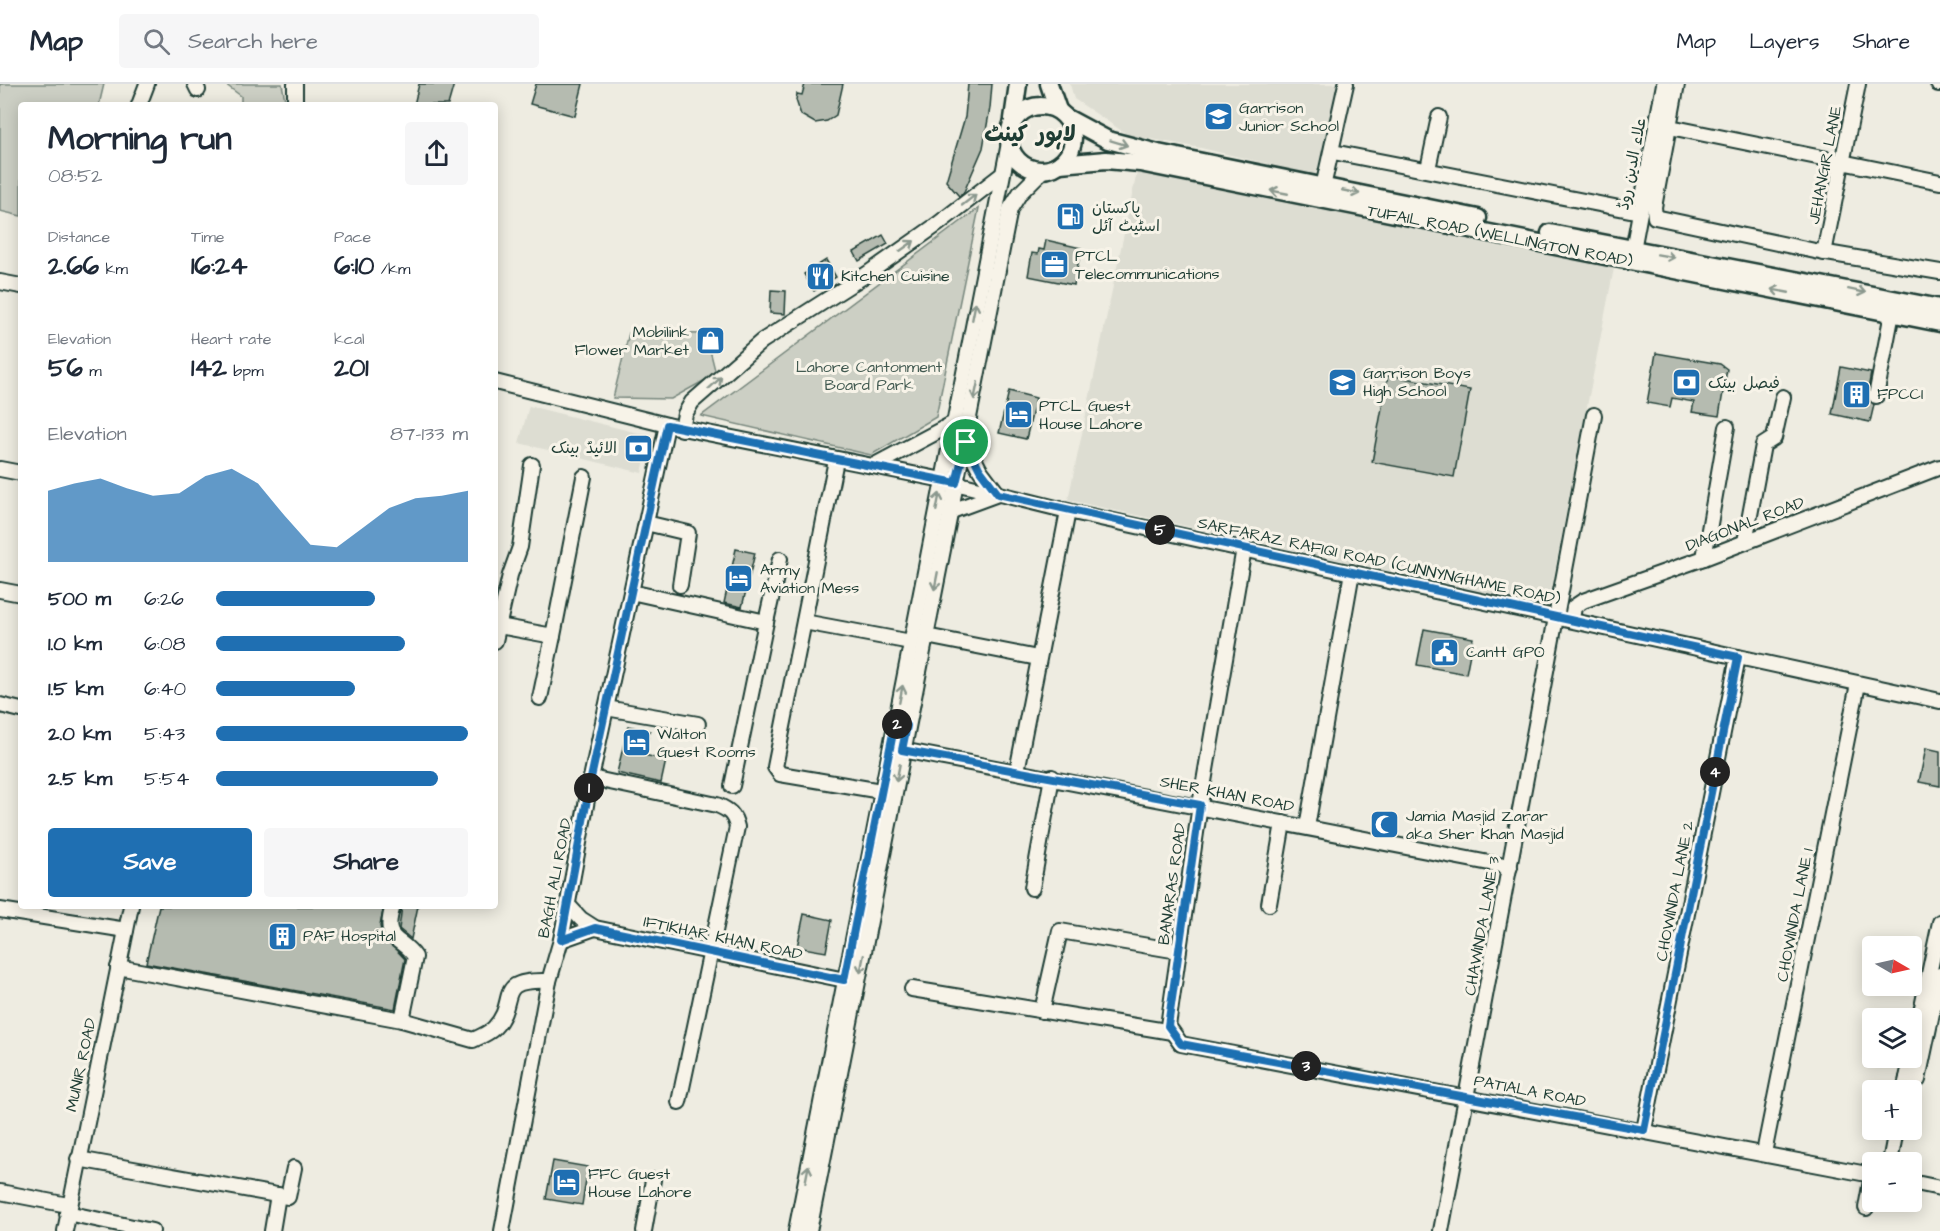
<!DOCTYPE html>
<html lang="en">
<head>
<meta charset="utf-8">
<style>
	:root { --surface:#fff; --page:#f6f6f7; --text:#1f2937; --muted:#747a83; --line:#e0e1e3; --accent:#1f6fb2 }
	body { margin:0; font-family:"Architects Daughter","Playpen Sans Arabic",sans-serif; background:var(--page); color:var(--text); height:100vh; display:flex; flex-direction:column; font-size:22px; white-space:nowrap }
	* { box-sizing:border-box; margin:0 }
	p { font-size:20px; color:var(--muted) }
	.icon { flex:none; width:33px; height:33px; fill:none; stroke:currentColor; stroke-width:2; stroke-linecap:round; stroke-linejoin:round }
	.map { position:relative; flex:1; overflow:hidden }
	.panel { position:absolute; left:18px; top:18px; width:480px; height:807px; display:flex; flex-direction:column; background:var(--surface); border-radius:6px; box-shadow:0 3px 15px #0003 }
	.panel>* { flex:none }
	.needle { width:39px; rotate:99deg }
	.fabs { position:absolute; left:1862px; top:852px; display:grid; gap:12px }
	.fabs a { display:grid; place-items:center; width:60px; height:60px; border-radius:6px; background:var(--surface); box-shadow:0 3px 15px #0003; font-size:30px }
	.pin { position:absolute; display:grid; place-items:center; width:51px; height:51px; color:#fff; margin:-26px; border:3px solid #fff; border-radius:50%; box-shadow:0 2px 6px #0007 }
	.km { position:absolute; width:30px; height:30px; margin:-15px; border-radius:50%; background:#222; color:#fff; font-size:16px; line-height:30px; text-align:center }
	.round { display:grid; place-items:center; flex:none; width:63px; height:63px; border-radius:6px; background:var(--page) }
	.overview { display:flex; align-items:center; justify-content:space-between; height:102px; padding:0 30px }
	h1 { font-size:33px; font-weight:700; line-height:45px }
	.metrics { display:grid; grid-template-columns:repeat(3,1fr); gap:9px; height:102px; padding:6px 30px }
	.metrics div { display:grid; align-content:center }
	.metrics b { font-size:26px; font-weight:700 }
	.metrics small { font-size:16px; font-weight:400 }
	.metrics p { font-size:16px }
	.chart { height:168px; padding:12px 30px }
	.chart p { display:flex; justify-content:space-between }
	.chart svg { width:100%; height:108px; margin-top:6px; fill:var(--accent); opacity:.7 }
	.action { display:flex; gap:12px; margin-top:auto; padding:12px 30px }
	.action a { flex:1; height:69px; border-radius:6px; background:var(--accent); color:#fff; font-size:24px; font-weight:700; line-height:69px; text-align:center }
	.action a+a { background:var(--page); color:var(--text) }
	ul { padding:0 30px; list-style:none; font-size:20px }
	li { display:grid; grid-template-columns:96px 72px 1fr; align-items:center; height:45px }
	li i { height:15px; border-radius:8px; background:var(--accent) }
	header { display:flex; align-items:center; gap:36px; box-sizing:border-box; height:84px; padding:0 30px; background:var(--surface); border-bottom:2px solid var(--line) }
	header strong { font-size:28px }
	nav { display:flex; gap:33px; margin-inline-start:auto; font-size:21px }
	.search { width:420px; height:54px; background:var(--page); display:flex; align-items:center; gap:15px; box-sizing:border-box; padding:0 21px; border-radius:6px; color:var(--muted); font-size:22px }
	.map>svg:first-child { display:block }
	.built { fill:#ddddd2 }
	.green { fill:#cccfc4; stroke:#76867c; stroke-width:1.5 }
	.building { fill:#b5bbb0; stroke:#1f3d34; stroke-width:1.5 }
	.lines { fill:none; stroke-linecap:round; stroke-linejoin:round }
	.minor-casing { stroke:#1f3d34; stroke-width:18 }
	.major-casing { stroke:#1f3d34; stroke-width:21 }
	.minor { stroke:#f7f3e8; stroke-width:14 }
	.major { stroke:#f7f3e8; stroke-width:16 }
	.oneway { stroke:#8b988e }
	.route-casing { stroke:#fff; stroke-width:12 }
	.route { stroke:#1f6fb2; stroke-width:8 }
	.labels { text-anchor:middle; dominant-baseline:central; stroke-width:6; stroke-linejoin:round; paint-order:stroke }
	.poi-label { font-size:16px; fill:#1f3d34; stroke:#f7f3e8; text-anchor:start }
	.street-label { font-size:16px; fill:#1f3d34; stroke:#f7f3e8 }
	.park-label { font-size:16px; fill:#425a51; stroke:#f7f3e8 }
	.district-label { font-size:22px; font-weight:bold; fill:#1f3d34; stroke:#f7f3e8 }
</style>
</head>
<body>
<header>
<strong>Map</strong>
<div class="search"><svg class="icon" aria-label="search" viewBox="0 0 24 24"><circle cx="10" cy="10" r="6"/><path d="M15 15l6 6"/></svg>Search here</div>
<nav><a>Map</a><a>Layers</a><a>Share</a></nav>
</header>
<div class="map">
<svg width="1940" height="1147" viewBox="0 0 1940 1147">
	<rect width="100%" height="100%" fill="#eeece1"/>
	<filter id="ink" filterUnits="userSpaceOnUse"><feTurbulence type="fractalNoise" baseFrequency=".0167" numOctaves="2"/><feDisplacementMap in="SourceGraphic" scale="12" xChannelSelector="R" yChannelSelector="G"/><feConvolveMatrix kernelMatrix="1 2 1 2 8 2 1 2 1" color-interpolation-filters="sRGB"/></filter>
	<g filter="url(#ink)">
		<g class="built">
			<path d="M1070 0H1341L1332 52 1325 62 1315 91 1201 64 1128 51 1074 15Z"/>
			<path d="M1138 83 1615 179 1548 522 1068 416Z"/>
			<path d="M529 322 650 352 642 389 519 359Z"/>
		</g>
		<g class="green">
			<path d="M0 0H104L99 21H21V132L0 127Z"/>
			<path d="M225 0H282L286 21H241V12Z"/>
			<path d="M979 124 936 333 871 371 701 332Z"/>
			<path d="M629 249 706 250 716 290 671 315 613 314Z"/>
		</g>
		<g class="building">
			<path d="M419 0H454L448 21H414Z"/>
			<path d="M536 0H583L575 32 530 20Z"/>
			<path d="M805 0H843L836 31 827 37 815 39 801 31 796 16 797 10 802 11Z"/>
			<path d="M968 0H992L990 24 983 64 963 110 959 112 946 97 965 33Z"/>
			<path d="M883 151 888 160 859 177 854 168Z"/>
			<path d="M1046 156 1081 164 1074 201 1028 192 1032 169 1038 170 1039 165 1044 166Z"/>
			<path d="M826 176 836 193 814 207 804 190Z"/>
			<path d="M771 206 786 207 785 230 770 229Z"/>
			<path d="M1656 269 1720 280 1727 285 1719 332 1692 328 1694 318 1672 314 1670 323 1647 319Z"/>
			<path d="M1841 283 1871 289 1867 311 1874 321 1870 338 1832 330Z"/>
			<path d="M1388 291 1470 306 1454 393 1372 378Z"/>
			<path d="M1009 307 1036 314 1026 355 999 349Z"/>
			<path d="M632 353 649 357 645 375 628 371Z"/>
			<path d="M736 465 755 469 742 523 724 519Z"/>
			<path d="M1424 545 1473 554 1466 590 1417 581Z"/>
			<path d="M628 642 650 647 644 671 666 676 661 699 617 689Z"/>
			<path d="M1926 664 1940 667V702L1919 698Z"/>
			<path d="M1377 730 1396 733 1393 751 1374 748Z"/>
			<path d="M159 822H384L380 842 382 851 405 875 395 925 146 879Z"/>
			<path d="M402 822H418L411 855 399 845Z"/>
			<path d="M804 830 832 836 826 868 797 863Z"/>
			<path d="M553 1077 588 1083 582 1121 546 1115Z"/>
		</g>
		<g class="lines">
			<defs>
				<g id="minor">
					<path d="M195 0 198 6"/>
					<path d="M1677 0 1654 123 1655 133 1815 167 1940 188"/>
					<path d="M1938 0H1940"/>
					<path d="M139 21 147 0"/>
					<path d="M295 21V0"/>
					<path d="M1670 43 1940 98"/>
					<path d="M1333 68 1640 128"/>
					<path d="M1428 85 1439 33"/>
					<path d="M1323 103 1346 0"/>
					<path d="M1633 166 1664 0"/>
					<path d="M1824 169 1858 0"/>
					<path d="M0 198 21 202"/>
					<path d="M495 298 667 341 943 396 1068 427 1940 617"/>
					<path d="M1876 312 1892 229"/>
					<path d="M682 345 685 330 692 318 762 257 867 190 938 140 1000 92"/>
					<path d="M836 376 775 683 780 690 881 707"/>
					<path d="M873 382 952 340"/>
					<path d="M0 385 21 389"/>
					<path d="M949 428 998 410 980 386 965 358"/>
					<path d="M646 439 688 449 680 501"/>
					<path d="M1745 458 1763 361 1774 354 1783 313"/>
					<path d="M1244 464 1200 721 1168 942 1181 960 1872 1091"/>
					<path d="M1704 474 1727 343"/>
					<path d="M0 506 21 510"/>
					<path d="M631 508 766 538 732 702"/>
					<path d="M1572 535 1574 523 1583 517 1704 474 1940 383"/>
					<path d="M766 538 780 475"/>
					<path d="M804 538 911 558"/>
					<path d="M499 542 553 552 584 393"/>
					<path d="M926 552 1038 574"/>
					<path d="M495 557 510 491 520 463 532 381"/>
					<path d="M540 614 553 552"/>
					<path d="M0 621 21 626"/>
					<path d="M606 624 698 640"/>
					<path d="M902 666 1510 783"/>
					<path d="M1017 687 1068 427"/>
					<path d="M591 694 717 721C729 726 734 730 737 743L679 1018"/>
					<path d="M1307 743 1352 488"/>
					<path d="M1032 804 1052 693"/>
					<path d="M1269 820 1283 739"/>
					<path d="M568 821 581 835 595 844 845 896"/>
					<path d="M393 822C381 859 401 852 415 873L402 936"/>
					<path d="M0 826 126 846"/>
					<path d="M561 856 595 844"/>
					<path d="M118 883 402 936 473 956C480 953 489 949 494 944 520 916 491 895 549 897"/>
					<path d="M912 905 1172 948"/>
					<path d="M1042 927 1060 847 1178 867"/>
					<path d="M1907 994 1940 838"/>
					<path d="M1904 1006 1907 994 1918 996 1940 891"/>
					<path d="M1644 1046 1738 573"/>
					<path d="M1764 1069 1858 600"/>
					<path d="M78 1075 288 1113 294 1084"/>
					<path d="M1890 1078 1896 1046"/>
					<path d="M1911 1098 1940 1104"/>
					<path d="M0 1108 68 1121"/>
					<path d="M1866 1124 1872 1091"/>
					<path d="M67 1129 152 1147"/>
					<path d="M65 1147 131 822"/>
					<path d="M272 1147 278 1111"/>
					<path d="M502 1147 549 897 561 856 591 694 667 341"/>
					<path d="M644 1147 653 1096"/>
					<path d="M796 1147 1009 59"/>
					<path d="M809 1147 1010 125 1020 109 1043 86"/>
					<path d="M1441 1147 1594 331"/>
				</g>
				<g id="major">
					<path d="M1049 0 1058 26"/>
					<circle cx="1041" cy="54" r="32"/>
					<path d="M1067 34 1108 56 1158 69 1478 134"/>
					<path d="M1013 35 1018 0"/>
					<path d="M1060 80 1106 76 1140 79 1940 239"/>
					<path d="M1550 149 1940 224"/>
				</g>
			</defs>
			<use href="#minor" class="minor-casing"/>
			<use href="#major" class="major-casing"/>
			<use href="#minor" class="minor"/>
			<use href="#major" class="major"/>
		</g>
		<defs><path id="oneway-shaft" d="M-6 0H5M1.5-3L5.5 0L1.5 3" fill="none" stroke-width="1.6" stroke-linecap="round" stroke-linejoin="round" transform="scale(1.5)"/></defs>
		<g class="oneway">
			<use href="#oneway-shaft" transform="translate(1119 59) rotate(17)"/>
			<use href="#oneway-shaft" transform="translate(1279 108) rotate(-169)"/>
			<use href="#oneway-shaft" transform="translate(1351 108) rotate(11)"/>
			<use href="#oneway-shaft" transform="translate(969 116) rotate(-38)"/>
			<use href="#oneway-shaft" transform="translate(907 162) rotate(-35)"/>
			<use href="#oneway-shaft" transform="translate(1666 172) rotate(10)"/>
			<use href="#oneway-shaft" transform="translate(1780 207) rotate(-169)"/>
			<use href="#oneway-shaft" transform="translate(1857 207) rotate(12)"/>
			<use href="#oneway-shaft" transform="translate(974 227) rotate(-79)"/>
			<use href="#oneway-shaft" transform="translate(715 299) rotate(-42)"/>
			<use href="#oneway-shaft" transform="translate(976 307) rotate(102)"/>
			<use href="#oneway-shaft" transform="translate(938 418) rotate(-79)"/>
			<use href="#oneway-shaft" transform="translate(936 497) rotate(101)"/>
			<use href="#oneway-shaft" transform="translate(901 610) rotate(-79)"/>
			<use href="#oneway-shaft" transform="translate(898 689) rotate(101)"/>
			<use href="#oneway-shaft" transform="translate(862 880) rotate(101)"/>
			<use href="#oneway-shaft" transform="translate(807 1090) rotate(-79)"/>
		</g>
	</g>
	<g class="lines" filter="url(#ink)">
		<defs>
			<path id="route" d="M667 341 956 399 966 358 980 386 998 410 1738 573 1644 1046 1181 960 1168 942 1200 721 902 666 907 642 895 639 844 896 595 844 561 856 591 694Z"/>
		</defs>
		<use href="#route" class="route-casing"/>
		<use href="#route" class="route"/>
	</g>
	<defs>
		<symbol id="school-square" viewBox="-11 -11 22 22"><rect x="-9" y="-9" width="18" height="18" rx="4" fill="#1f6fb2" stroke="#f7f3e8"/><path d="M0-5L7-2L0 1L-7-2ZM-4 1L0 2.5L4 1V4Q0 6-4 4Z" fill="#fff"/></symbol>
		<symbol id="fuel-square" viewBox="-11 -11 22 22"><rect x="-9" y="-9" width="18" height="18" rx="4" fill="#1f6fb2" stroke="#f7f3e8"/><path d="M-5.5-6h7V0h2V4h1.3V-2.5L3-4.5l.8-.8L6-3V5H2.5V1h-1V6h-7ZM-4.2-4.7v3.2H.2V-4.7Z" fill="#fff"/></symbol>
		<symbol id="office-square" viewBox="-11 -11 22 22"><rect x="-9" y="-9" width="18" height="18" rx="4" fill="#1f6fb2" stroke="#f7f3e8"/><path d="M-6-3h4V-5.5h4V-3h4V5H-6ZM-1-4.5V-3h2v-1.5ZM-6 0V1H6V0Z" fill="#fff"/></symbol>
		<symbol id="restaurant-square" viewBox="-11 -11 22 22"><rect x="-9" y="-9" width="18" height="18" rx="4" fill="#1f6fb2" stroke="#f7f3e8"/><path d="M-5-6h1v4h1v-4h1v4h1v-4h1v5L-1.5 .5V6h-2V.5L-5-1ZM5-6V6H3V1.5H1.5Q1.5-4 5-6Z" fill="#fff"/></symbol>
		<symbol id="shop-square" viewBox="-11 -11 22 22"><rect x="-9" y="-9" width="18" height="18" rx="4" fill="#1f6fb2" stroke="#f7f3e8"/><path d="M-5-2.5h2.3a2.7 3.5 0 0 1 5.4 0H5L5.5 6h-11ZM-1.5-2.5h3a1.5 2.3 0 0 0-3 0Z" fill="#fff"/></symbol>
		<symbol id="bank-square" viewBox="-11 -11 22 22"><rect x="-9" y="-9" width="18" height="18" rx="4" fill="#1f6fb2" stroke="#f7f3e8"/><path d="M-6-4H6V4H-6ZM0-2.3a2.3 2.3 0 1 0 0 4.6a2.3 2.3 0 1 0 0-4.6Z" fill="#fff"/></symbol>
		<symbol id="building-square" viewBox="-11 -11 22 22"><rect x="-9" y="-9" width="18" height="18" rx="4" fill="#1f6fb2" stroke="#f7f3e8"/><path d="M-4-6H4V6H1V3H-1V6H-4ZM-2.5-4.3h1.7v1.8h-1.7ZM.8-4.3h1.7v1.8H.8ZM-2.5-1h1.7V.8h-1.7ZM.8-1h1.7V.8H.8Z" fill="#fff"/></symbol>
		<symbol id="hotel-square" viewBox="-11 -11 22 22"><rect x="-9" y="-9" width="18" height="18" rx="4" fill="#1f6fb2" stroke="#f7f3e8"/><path d="M-6-4.5h1.5V1H6V5H4.5V3h-9V5H-6ZM-4 0a1.8 1.8 0 1 1 3.6 0ZM.5 0V-2.5h3Q6-2.5 6 0Z" fill="#fff"/></symbol>
		<symbol id="civic-square" viewBox="-11 -11 22 22"><rect x="-9" y="-9" width="18" height="18" rx="4" fill="#1f6fb2" stroke="#f7f3e8"/><path d="M-.6-6.5H3V-4.5H.6V-3L4-1V1h2V6H-6V1h2V-1L-.6-3ZM-1.2 2.5V6h2.4V2.5Z" fill="#fff"/></symbol>
		<symbol id="mosque-square" viewBox="-11 -11 22 22"><rect x="-9" y="-9" width="18" height="18" rx="4" fill="#1f6fb2" stroke="#f7f3e8"/><path d="M3.5-4.9A6 6 0 1 0 3.5 4.9A5 5 0 1 1 3.5-4.9Z" fill="#fff"/></symbol>
	</defs>
	<g fill-rule="evenodd">
		<use href="#school-square" x="1202" y="16" width="33" height="33"/>
		<use href="#fuel-square" x="1054" y="116" width="33" height="33"/>
		<use href="#office-square" x="1038" y="164" width="33" height="33"/>
		<use href="#restaurant-square" x="804" y="176" width="33" height="33"/>
		<use href="#shop-square" x="694" y="240" width="33" height="33"/>
		<use href="#school-square" x="1326" y="282" width="33" height="33"/>
		<use href="#bank-square" x="1670" y="282" width="33" height="33"/>
		<use href="#building-square" x="1840" y="294" width="33" height="33"/>
		<use href="#hotel-square" x="1002" y="314" width="33" height="33"/>
		<use href="#bank-square" x="622" y="348" width="33" height="33"/>
		<use href="#hotel-square" x="722" y="478" width="33" height="33"/>
		<use href="#civic-square" x="1428" y="552" width="33" height="33"/>
		<use href="#hotel-square" x="620" y="642" width="33" height="33"/>
		<use href="#mosque-square" x="1368" y="724" width="33" height="33"/>
		<use href="#building-square" x="266" y="836" width="33" height="33"/>
		<use href="#hotel-square" x="550" y="1082" width="33" height="33"/>
	</g>
	<g class="labels">
		<g class="poi-label">
			<text x="1239" y="24">Garrison<tspan x="1239" dy="18">Junior School</tspan></text>
			<text x="1092" y="124">پاکستان<tspan x="1092" dy="18">اسٹیٹ آئل</tspan></text>
			<text x="1075" y="172">PTCL<tspan x="1075" dy="18">Telecommunications</tspan></text>
			<text x="841" y="192">Kitchen Cuisine</text>
			<text x="689" y="248" text-anchor="end">Mobilink<tspan x="689" dy="18">Flower Market</tspan></text>
			<text x="1363" y="289">Garrison Boys<tspan x="1363" dy="18">High School</tspan></text>
			<text x="1708" y="299">فیصل بینک</text>
			<text x="1877" y="310">FPCCI</text>
			<text x="1039" y="322">PTCL Guest<tspan x="1039" dy="18">House Lahore</tspan></text>
			<text x="617" y="364" text-anchor="end">الائیڈ بینک</text>
			<text x="760" y="486">Army<tspan x="760" dy="18">Aviation Mess</tspan></text>
			<text x="1466" y="568">Cantt GPO</text>
			<text x="657" y="650">Walton<tspan x="657" dy="18">Guest Rooms</tspan></text>
			<text x="1406" y="732">Jamia Masjid Zarar<tspan x="1406" dy="18">aka Sher Khan Masjid</tspan></text>
			<text x="303" y="852">PAF Hospital</text>
			<text x="588" y="1090">FFC Guest<tspan x="588" dy="18">House Lahore</tspan></text>
		</g>
		<g class="street-label">
			<text transform="translate(1632 80) rotate(-79)">علاء الدین روڈ</text>
			<text transform="translate(1825 81) rotate(-79)">JEHANGIR LANE</text>
			<text transform="translate(1500 152) rotate(11)">TUFAIL ROAD (WELLINGTON ROAD)</text>
			<text transform="translate(1745 440) rotate(-21)">DIAGONAL ROAD</text>
			<text transform="translate(1379 477) rotate(12)">SARFARAZ RAFIQI ROAD (CUNNYNGHAME ROAD)</text>
			<text transform="translate(1227 710) rotate(11)">SHER KHAN ROAD</text>
			<text transform="translate(555 794) rotate(-79)">BAGH ALI ROAD</text>
			<text transform="translate(1172 800) rotate(-82)">BANARAS ROAD</text>
			<text transform="translate(1675 807) rotate(-79)">CHOWINDA LANE 2</text>
			<text transform="translate(1795 831) rotate(-79)">CHOWINDA LANE 1</text>
			<text transform="translate(1482 842) rotate(-80)">CHAWINDA LANE 3</text>
			<text transform="translate(723 854) rotate(12)">IFTIKHAR KHAN ROAD</text>
			<text transform="translate(81 981) rotate(-78)">MUNIR ROAD</text>
			<text transform="translate(1530 1007) rotate(11)">PATIALA ROAD</text>
		</g>
		<g class="park-label">
			<text x="869" y="283">Lahore Cantonment<tspan x="869" dy="18">Board Park</tspan></text>
		</g>
		<g class="district-label">
			<text x="1030" y="50">لاہور کینٹ</text>
		</g>
	</g>
</svg>
<div class="fabs">
<a><svg class="needle" viewBox="-14 -14 28 28"><path d="M0-13l5 13h-10z" fill="#e53935"/><path d="M0 13l5-13h-10z" fill="#747a83"/></svg></a>
<a><svg class="icon" aria-label="layers" viewBox="0 0 24 24"><path d="M12 4l9 5-9 5-9-5zM3 14l9 5 9-5"/></svg></a>
<a>+</a>
<a>−</a>
</div>
<div class="pin" style="left:966px;top:358px;background:#1e9e55"><svg class="icon" aria-label="arrive" viewBox="0 0 24 24"><path d="M6 21V4h12l-3 4 3 4H6"/></svg></div>
<b class="km" style="left:589px;top:704px">1</b>
<b class="km" style="left:897px;top:640px">2</b>
<b class="km" style="left:1306px;top:982px">3</b>
<b class="km" style="left:1715px;top:688px">4</b>
<b class="km" style="left:1160px;top:446px">5</b>
<section class="panel">
<div class="overview"><div><h1>Morning run</h1><p>08:52</p></div><a class="round"><svg class="icon" aria-label="share" viewBox="0 0 24 24"><path d="M12 15V3M7 8l5-5 5 5M5 13v7h14v-7"/></svg></a></div>
<div class="metrics">
<div><p>Distance</p><b>2.66<small> km</small></b></div>
<div><p>Time</p><b>16:24</b></div>
<div><p>Pace</p><b>6:10<small> /km</small></b></div>
</div>
<div class="metrics">
<div><p>Elevation</p><b>56<small> m</small></b></div>
<div><p>Heart rate</p><b>142<small> bpm</small></b></div>
<div><p>kcal</p><b>201</b></div>
</div>
<div class="chart"><p><span>Elevation</span>87–133 m</p>
<svg viewBox="0 0 160 44" preserveAspectRatio="none"><path d="M0 44V15L10 12L20 10L30 14L40 17L50 16L60 9L70 6L80 12L90 25L100 37L110 38L120 30L130 22L140 18L150 17L160 15V44z"/></svg>
</div>
<ul>
<li><b>500 m</b>6:26<i style="width:63%"></i></li>
<li><b>1.0 km</b>6:08<i style="width:75%"></i></li>
<li><b>1.5 km</b>6:40<i style="width:55%"></i></li>
<li><b>2.0 km</b>5:43<i style="width:100%"></i></li>
<li><b>2.5 km</b>5:54<i style="width:88%"></i></li>
</ul>
<div class="action"><a>Save</a><a>Share</a></div>
</section>
</div>
</body>
</html>
